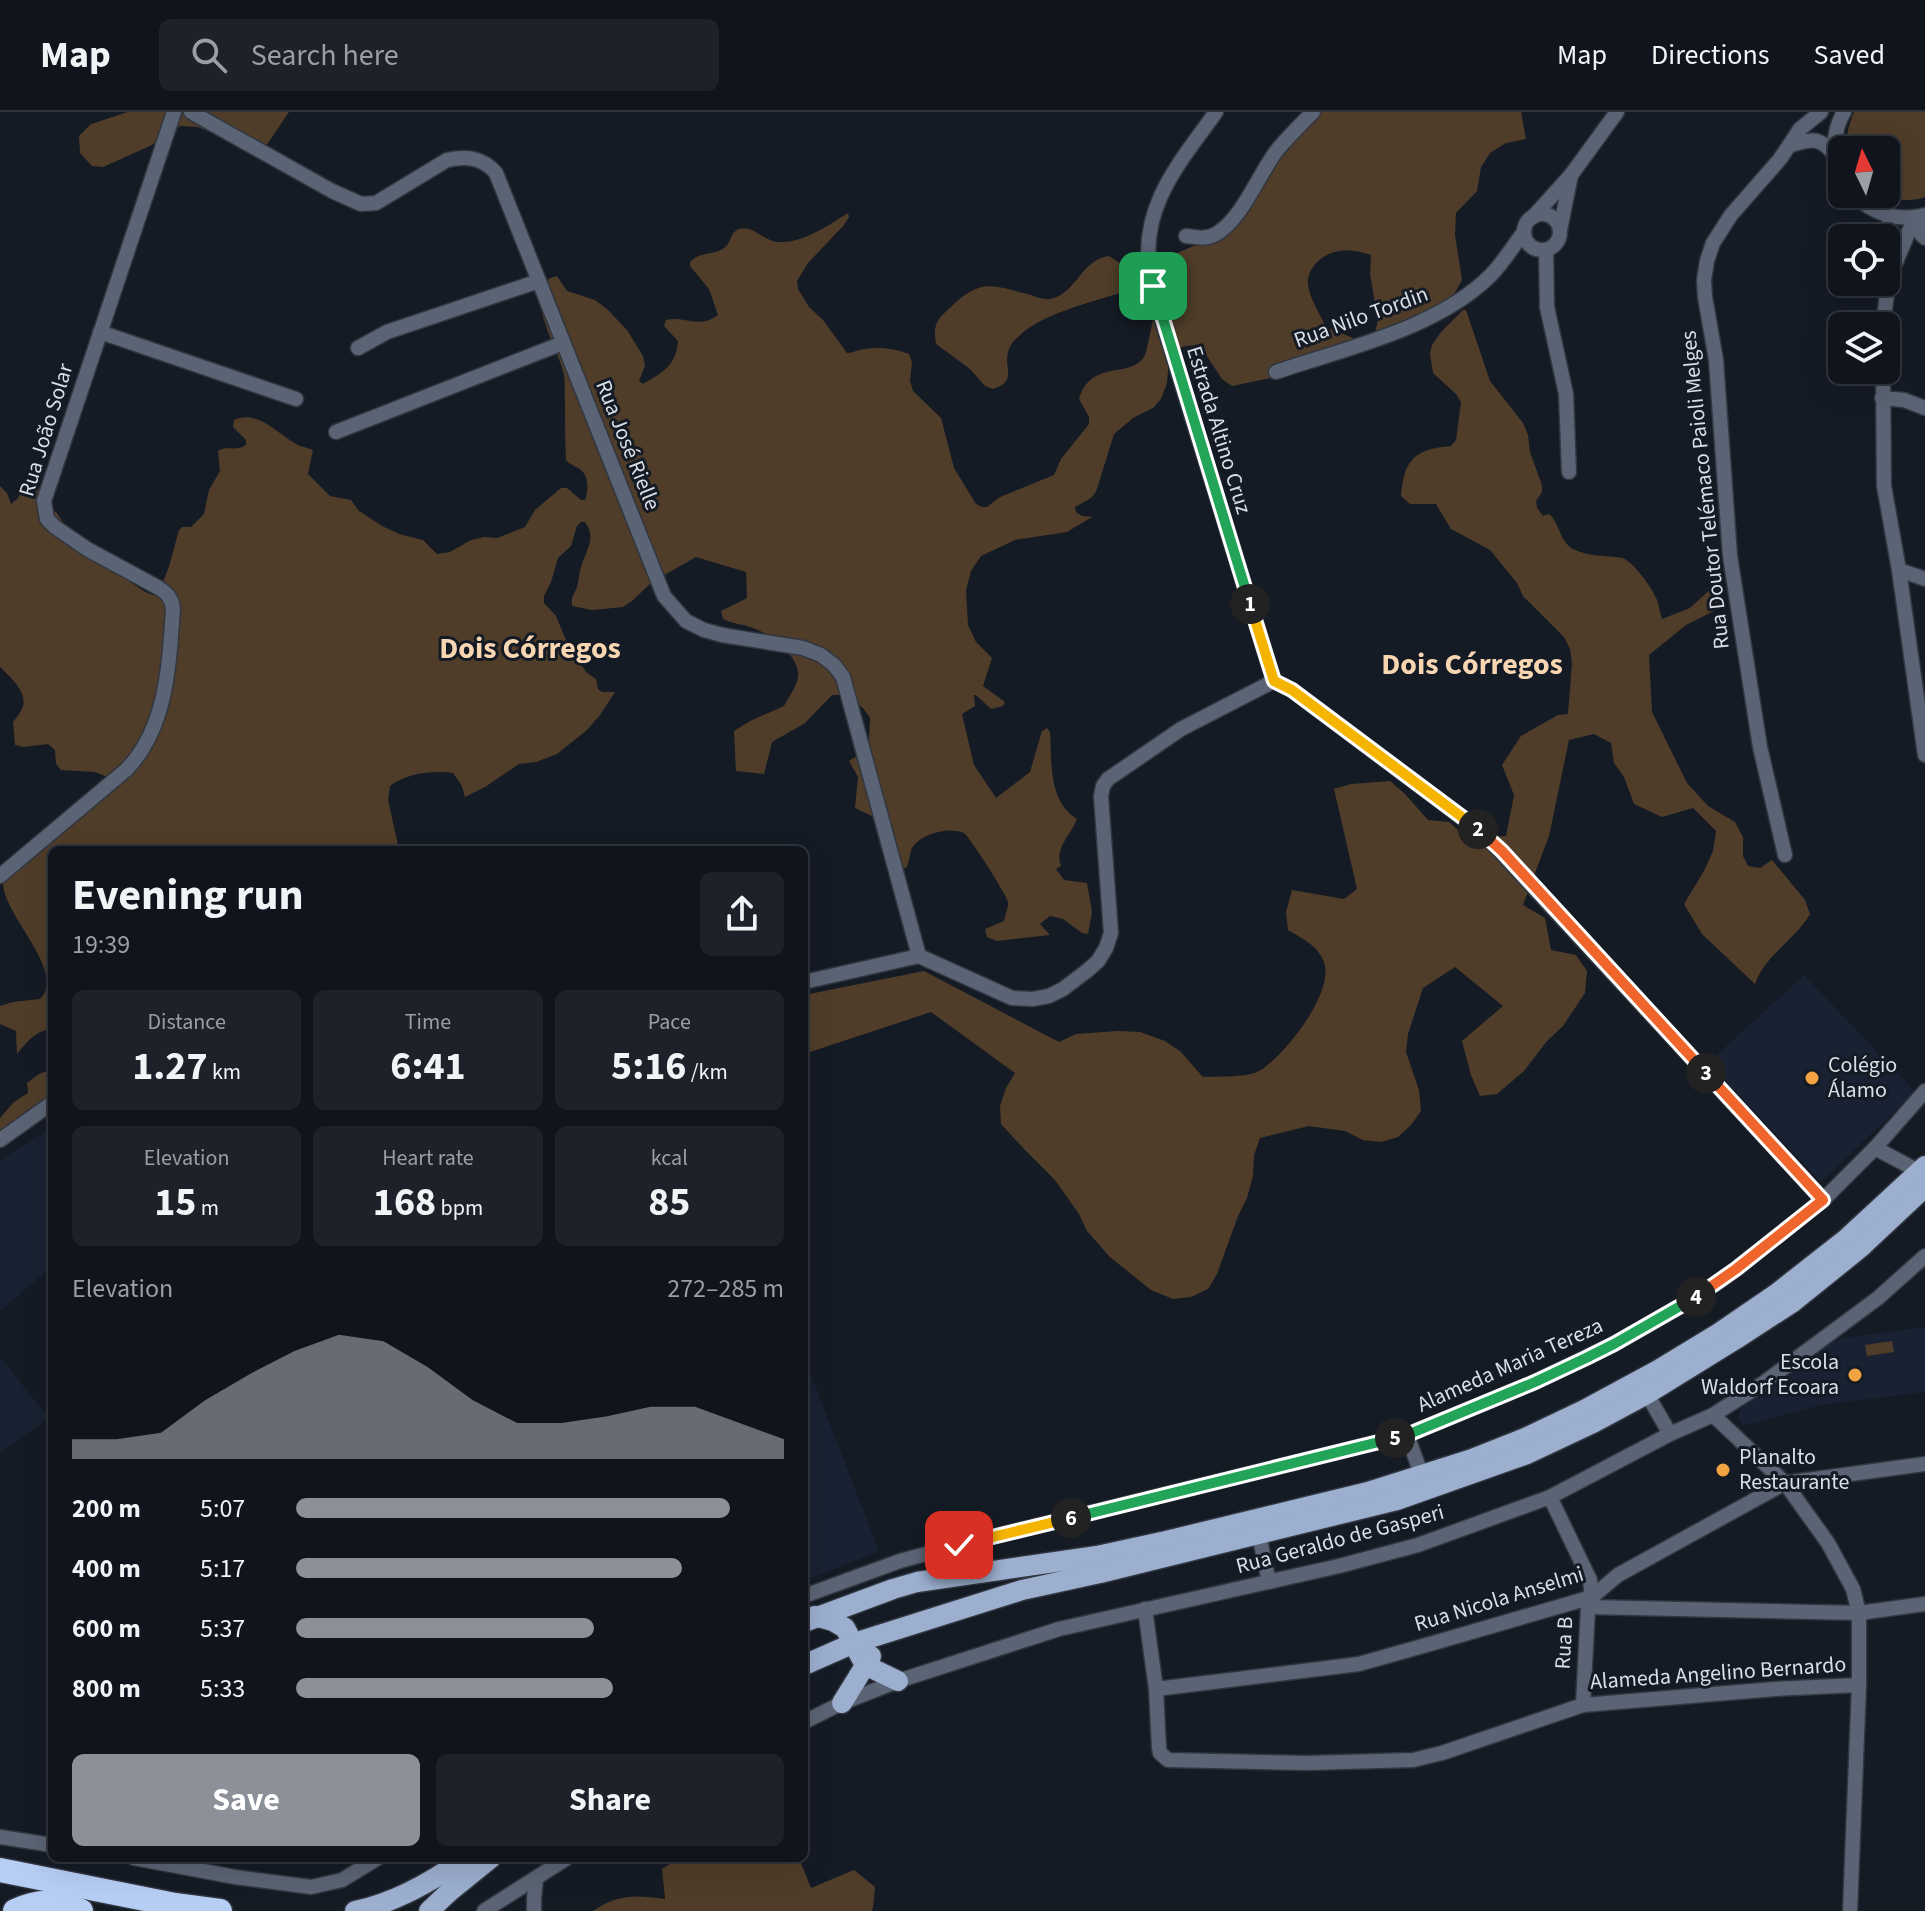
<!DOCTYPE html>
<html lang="en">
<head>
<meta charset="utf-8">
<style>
	:root { --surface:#10141c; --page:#1e2129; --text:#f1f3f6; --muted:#9c9ea3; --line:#30333b; --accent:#8c9099 }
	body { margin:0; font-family:"Source Sans 3",sans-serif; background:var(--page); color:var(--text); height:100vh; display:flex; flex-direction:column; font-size:30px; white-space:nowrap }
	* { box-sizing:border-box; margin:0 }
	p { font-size:26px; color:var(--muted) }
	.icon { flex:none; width:44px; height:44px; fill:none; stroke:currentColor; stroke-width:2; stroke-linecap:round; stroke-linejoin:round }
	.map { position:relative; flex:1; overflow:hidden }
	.drawer { position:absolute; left:48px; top:734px; width:760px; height:1016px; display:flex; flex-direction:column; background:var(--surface); border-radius:12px; box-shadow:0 8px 32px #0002,0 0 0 2px var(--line) }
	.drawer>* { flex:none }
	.needle { width:52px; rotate:355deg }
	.fabs { position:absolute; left:1828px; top:24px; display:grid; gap:16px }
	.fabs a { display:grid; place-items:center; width:72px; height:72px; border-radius:12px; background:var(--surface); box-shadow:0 8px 32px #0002,0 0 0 2px var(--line); font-size:40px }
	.pin { position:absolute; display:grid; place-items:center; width:68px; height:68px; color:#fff; margin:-34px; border-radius:16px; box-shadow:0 4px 12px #0006 }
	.km { position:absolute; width:40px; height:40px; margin:-20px; border-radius:50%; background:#222; color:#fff; font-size:22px; line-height:40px; text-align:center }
	.round { display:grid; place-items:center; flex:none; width:84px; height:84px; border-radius:12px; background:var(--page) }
	.headline { display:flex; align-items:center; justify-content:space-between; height:136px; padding:0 24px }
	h1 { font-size:44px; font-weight:700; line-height:60px }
	.stats { display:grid; grid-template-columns:repeat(3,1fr); gap:12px; height:136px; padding:8px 24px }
	.stats div { display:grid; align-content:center; border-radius:12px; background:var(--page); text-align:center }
	.stats b { font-size:40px; font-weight:700 }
	.stats small { font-size:22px; font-weight:400 }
	.stats p { font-size:22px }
	.chart { height:224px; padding:16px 24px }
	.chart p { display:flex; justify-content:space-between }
	.chart svg { width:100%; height:144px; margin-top:8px; fill:var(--accent); opacity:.7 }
	.button { display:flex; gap:16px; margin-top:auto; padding:16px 24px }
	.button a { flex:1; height:92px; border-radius:12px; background:var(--accent); color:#fff; font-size:32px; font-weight:700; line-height:92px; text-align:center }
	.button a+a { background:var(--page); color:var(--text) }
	ul { padding:0 24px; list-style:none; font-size:26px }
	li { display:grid; grid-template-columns:128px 96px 1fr; align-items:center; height:60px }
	li i { height:20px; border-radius:10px; background:var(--accent) }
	header { display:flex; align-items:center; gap:48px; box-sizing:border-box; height:112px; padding:0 40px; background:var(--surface); border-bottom:2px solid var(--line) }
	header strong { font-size:38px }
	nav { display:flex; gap:44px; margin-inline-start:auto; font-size:28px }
	.search { width:560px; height:72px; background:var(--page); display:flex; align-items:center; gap:20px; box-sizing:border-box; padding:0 28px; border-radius:12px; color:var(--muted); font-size:30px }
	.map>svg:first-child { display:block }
	.built { fill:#192232 }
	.green { fill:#4f3d29 }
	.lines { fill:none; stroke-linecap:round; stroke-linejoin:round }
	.minor-casing { stroke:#313640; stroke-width:17 }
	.primary-casing { stroke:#313640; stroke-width:23 }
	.motorway-casing { stroke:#313640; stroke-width:27 }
	.minor { stroke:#5b6474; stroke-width:14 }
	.primary { stroke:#9cafcf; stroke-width:20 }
	.motorway { stroke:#b6cdf4; stroke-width:24 }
	.split-1-casing { stroke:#fff; stroke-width:16 }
	.split-2-casing { stroke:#fff; stroke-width:16 }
	.split-3-casing { stroke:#fff; stroke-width:16 }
	.split-4-casing { stroke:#fff; stroke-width:16 }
	.split-5-casing { stroke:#fff; stroke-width:16 }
	.split-6-casing { stroke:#fff; stroke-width:16 }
	.split-7-casing { stroke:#fff; stroke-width:16 }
	.split-1 { stroke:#22a559; stroke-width:10 }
	.split-2 { stroke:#f5b400; stroke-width:10 }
	.split-3 { stroke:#f0652b; stroke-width:10 }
	.split-4 { stroke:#f0652b; stroke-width:10 }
	.split-5 { stroke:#22a559; stroke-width:10 }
	.split-6 { stroke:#22a559; stroke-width:10 }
	.split-7 { stroke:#f5b400; stroke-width:10 }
	.poi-dot { fill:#f3a442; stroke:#151b25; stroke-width:3 }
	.labels { text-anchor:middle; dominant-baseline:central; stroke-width:6; stroke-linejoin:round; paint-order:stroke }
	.street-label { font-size:22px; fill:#dadee6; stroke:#151b25 }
	.poi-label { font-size:22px; fill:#dadee6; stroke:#151b25; text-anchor:start }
	.district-label { font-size:30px; font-weight:bold; fill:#f8d6b2; stroke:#151b25 }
</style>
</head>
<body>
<header>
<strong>Map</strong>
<div class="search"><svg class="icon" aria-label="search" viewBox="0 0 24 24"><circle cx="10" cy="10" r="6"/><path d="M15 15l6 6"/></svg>Search here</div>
<nav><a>Map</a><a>Directions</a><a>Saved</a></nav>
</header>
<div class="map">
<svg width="1925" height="1799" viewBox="0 0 1925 1799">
	<rect width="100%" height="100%" fill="#151b25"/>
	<g class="built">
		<path d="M1804 863 1915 980 1821 1070 1708 951Z"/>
		<path d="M52 1014V1154L0 1199V1049Z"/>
		<path d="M1925 1215V1280L1821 1293 1743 1314 1738 1306 1741 1296 1835 1227Z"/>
		<path d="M0 1245 49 1306 0 1341Z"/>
		<path d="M804 1245 879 1439 809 1467 804 1456Z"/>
	</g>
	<g class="green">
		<path d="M128 0H289L266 34 229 28 198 15 180 14 150 34 103 55 92 54 80 41 79 24 91 12Z"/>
		<path d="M1314 0H1521L1526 27 1506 31 1490 41 1481 55 1477 79 1456 101 1455 123 1462 168 1456 179 1443 195 1375 221 1378 208 1370 162 1371 143C1361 140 1351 137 1339 139 1323 141 1306 156 1308 173 1310 187 1320 202 1326 215L1353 226 1357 234 1285 263 1232 274 1222 267 1201 235C1184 231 1180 235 1169 246L1167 271 1161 287 1153 296 1133 306 1114 322 1096 380 1091 386 1075 395 1076 400 1082 404 1092 405 1067 420 1015 428 981 444 971 459 966 478 968 513 976 530 992 546 983 574 1005 590 1003 594 991 597 976 583H974L975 594 962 602 974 653 996 686 1030 660 1042 619 1047 616 1050 620C1052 650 1048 689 1077 707 1071 723 1054 736 1061 754L1056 757 1064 768 1087 771 1092 800 1088 822 1082 821 1063 807 1050 804 1040 812 1050 823 997 829 987 825 985 817 1004 809C1005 803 1009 795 1008 790 1007 783 969 724 964 721 950 714 920 722 912 736 910 741 909 749 907 755L902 757 874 705 855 696 858 665 849 649 863 640 869 628 870 606 863 596 845 583H832L805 611 772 630 764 662 736 659 734 619 750 609 784 594C788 586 797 574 798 565 801 545 770 522 753 516 743 512 733 512 723 507L721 499 747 486 746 460 696 445 652 470 632 489 623 495 592 498 572 494C571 485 574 483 577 475 579 468 579 461 581 455 586 438 597 426 585 410H581L577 414 571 434 558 446 551 470 544 484V491L556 504 568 533 586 560 596 567 598 577 602 580H615L600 603 587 618 557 642 536 650 519 652 485 675 465 685 462 674 453 661C434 658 406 661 390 674L388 688 399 738H52V917C36 918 27 930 17 942L16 919 0 912V894L13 890 40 887C68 859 0 801 3 768 7 755 40 721 51 711 59 705 70 702 78 696 90 688 100 676 110 666L95 660 61 658 56 652 55 638 48 632 23 635 15 633 13 610C16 606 22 599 23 594 27 579 9 564 0 555V374L7 381 11 392 18 386 27 367 42 378 50 397 56 400 83 438 145 480 153 483C168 471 173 437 179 418L182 415H191L204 402 209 378 220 359 218 339C228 333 236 340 246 333V328L233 315 234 308C258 296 280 325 300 334 304 335 308 336 313 338L308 362 330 384 351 388 359 399 382 414 399 422 423 428 437 442 450 440 471 428 484 425 497 426 525 415 535 398 561 376H567L581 388H585C588 381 589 367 583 360 579 355 571 354 566 348 565 329 565 310 565 291 564 281 566 269 563 259 558 237 518 172 557 164L567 179 595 188 607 197 627 218 643 244 645 254 639 269 643 272C663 260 676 254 678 229L664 214 666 208C686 203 698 218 718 203L709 177 690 154V150C699 140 714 143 724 136 732 131 729 121 739 117 751 113 762 126 773 129 778 131 787 130 792 129 812 125 830 112 848 101L849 105 844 113 808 151 797 169 798 177 809 195 823 208 847 241C851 241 855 239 860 238 875 234 894 236 909 242L912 250 910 269 913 279 941 306 954 356 976 392 982 395H987L1000 385 1054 363 1061 347 1089 312V305L1079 287C1091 247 1129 267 1144 245 1147 240 1151 216 1153 208L1141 194 1134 180 1129 178C1097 189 1045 200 1020 223 1016 227 1011 231 1009 237 1002 256 1019 269 993 277L985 274 970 257 936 232C933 213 936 208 951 195 982 165 993 174 1031 183 1037 185 1044 188 1050 187 1077 182 1080 148 1109 144L1123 153 1140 154 1155 143 1177 141 1196 133 1219 117Z"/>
		<path d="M1854 0H1925V85C1909 91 1895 87 1879 82H1886V38H1848C1845 25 1849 12 1854 0Z"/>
		<path d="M1463 198H1466L1490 269 1523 311 1528 323 1530 340 1542 373V380L1536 389 1537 396 1543 404 1549 402C1560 411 1559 429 1573 437 1588 445 1606 443 1622 446 1633 449 1653 477 1657 488 1659 494 1660 501 1662 507L1690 496 1715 473H1721L1722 482 1720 496 1686 513 1649 543 1652 600 1687 671 1708 694 1735 710 1743 725V744L1748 754 1760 756 1772 748 1805 788 1810 802C1795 828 1765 843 1755 872L1702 822 1684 792 1704 759 1713 739 1716 719 1693 696 1662 705 1634 692 1624 665 1614 651 1611 631 1594 622 1569 628 1549 724 1523 793 1545 806 1551 838 1576 843 1587 859 1585 881 1563 914 1547 929 1524 959 1497 982 1480 984 1471 963 1462 929 1503 894 1455 855 1423 876 1408 922 1406 940 1419 978 1421 999 1411 1013 1398 1025 1381 1030 1363 1028 1345 1019 1309 1014 1260 1026 1254 1043 1253 1064 1247 1086 1238 1104 1217 1162 1208 1177 1191 1185 1173 1187 1151 1178 1110 1145 1087 1119 1079 1102 1055 1068 1025 1038 1001 1012 1000 994 1006 976 1015 961 931 900 804 942V883L924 859 1059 930 1076 922 1118 919 1140 920 1165 929 1180 939 1203 965C1217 964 1247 966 1259 959 1284 945 1335 880 1324 850 1317 833 1303 827 1288 818L1286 800 1292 778 1344 787 1357 777 1334 677 1351 672 1390 669 1405 682 1428 708 1449 710 1467 726 1506 724 1514 683 1502 653 1521 624 1558 603 1568 602 1572 551 1570 537 1564 525 1523 484 1517 471 1490 438 1451 417 1436 392H1410L1401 384C1404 348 1414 337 1451 334L1456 328 1461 290 1456 282 1433 261 1430 242 1432 233 1441 220Z"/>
		<path d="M52 957V990L0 1025V1006L14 990 28 981 27 971 39 962Z"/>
		<path d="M1892 1229 1894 1240 1867 1244 1865 1233Z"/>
		<path d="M679 1746H799L811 1776 854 1758 875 1775 873 1796 871 1799H593C618 1782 636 1783 665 1787L662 1757Z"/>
	</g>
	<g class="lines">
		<defs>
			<g id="minor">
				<path d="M191 0 332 79 361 92 376 91 447 48C466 44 482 45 496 61L664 484 686 509 704 518 722 523 803 536 821 543 834 553 843 565 919 844"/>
				<path d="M1216 0C1181 49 1139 95 1150 160 1152 176 1158 192 1162 208L1274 569"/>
				<path d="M1791 33C1813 27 1819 24 1835 43"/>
				<path d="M1571 63 1617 0"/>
				<path d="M1842 65C1832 45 1832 20 1844 0"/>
				<path d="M1853 82C1872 102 1899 110 1925 103"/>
				<circle cx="1542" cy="120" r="18"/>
				<path d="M1533 105 1571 63 1560 118"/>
				<path d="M1918 105 1921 122 1925 126"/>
				<path d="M1186 124C1196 125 1206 128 1216 122 1243 106 1259 61 1278 37 1289 24 1301 12 1313 0"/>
				<path d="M1546 138 1547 195 1566 282 1569 360"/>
				<path d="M1893 157 1915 105"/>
				<path d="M1883 214 1889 165V103"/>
				<path d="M100 220 296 287"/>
				<path d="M358 236 387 220 539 169"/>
				<path d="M1883 258 1884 374 1899 458 1925 643"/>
				<path d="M1276 260C1346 236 1436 217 1490 164 1503 151 1513 134 1524 120"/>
				<path d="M1882 286 1904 288 1925 296"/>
				<path d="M336 320 563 231"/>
				<path d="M1899 458 1925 467"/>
				<path d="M1274 569 1292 578 1484 722 1823 1088"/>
				<path d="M1785 743 1760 635 1730 444 1716 248 1705 185 1704 168 1707 149 1713 131 1731 103 1780 47 1800 17 1821 0"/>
				<path d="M0 764 126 658C167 616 169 553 173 497 172 487 168 482 159 476L87 437 55 415 47 407 44 389 174 0"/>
				<path d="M804 870 919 844 1012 886 1033 887 1049 884 1063 877 1088 858 1098 849 1106 836 1111 821 1101 684 1103 674 1108 667 1181 617 1274 569"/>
				<path d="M0 1028 52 991"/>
				<path d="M1875 1036 1920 1060"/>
				<path d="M1647 1282 1670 1322"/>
				<path d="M1713 1303 1785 1371 1828 1431 1853 1477 1859 1501V1573L1850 1799"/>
				<path d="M1407 1323 1422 1364"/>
				<path d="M1550 1385 1590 1468 1592 1485 1588 1495 1583 1593"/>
				<path d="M1259 1423 1269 1470"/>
				<path d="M804 1484 900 1449 959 1433 1407 1323 1535 1270 1614 1232 1695 1186 1736 1157 1823 1088 1875 1036 1925 979"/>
				<path d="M1588 1495 1859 1501 1925 1492"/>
				<path d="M1145 1497 1156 1577 1159 1636 1160 1641 1168 1648 1307 1651 1413 1648 1442 1641 1583 1593 1775 1577 1859 1573"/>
				<path d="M1156 1577 1359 1552 1430 1532 1592 1485 1618 1463 1785 1371 1925 1352"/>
				<path d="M804 1610 842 1591 898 1569 1059 1517 1339 1454 1418 1433 1550 1385 1670 1322 1713 1303 1762 1272 1878 1186 1925 1144"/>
				<path d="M0 1725 52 1733"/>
				<path d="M134 1746 235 1765 311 1775 342 1768 378 1746"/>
				<path d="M484 1799 567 1746"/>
				<path d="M534 1799V1787L536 1766"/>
			</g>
			<g id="primary">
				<path d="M815 1504 833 1509 845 1516 865 1553 898 1569"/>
				<path d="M804 1510 893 1477 917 1470 1097 1444 1166 1429 1368 1380 1472 1347 1525 1326 1584 1298 1658 1258 1719 1221 1776 1182 1846 1127 1925 1054"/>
				<path d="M804 1553 854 1531 1022 1478 1100 1461 1397 1388 1527 1342 1593 1311 1647 1282 1736 1227 1793 1190 1860 1136 1925 1075"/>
				<path d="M842 1591 871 1544"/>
				<path d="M355 1799C394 1791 433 1769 465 1746"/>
				<path d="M429 1799 449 1780 491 1746"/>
			</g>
			<g id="motorway">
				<path d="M0 1758 175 1793 220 1799"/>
				<path d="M15 1799C37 1788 59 1788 81 1799"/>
			</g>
		</defs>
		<use href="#minor" class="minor-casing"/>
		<use href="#primary" class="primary-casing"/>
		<use href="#motorway" class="motorway-casing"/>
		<use href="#minor" class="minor"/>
		<use href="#primary" class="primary"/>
		<use href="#motorway" class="motorway"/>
	</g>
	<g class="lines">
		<defs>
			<path id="split-1" d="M1153 174 1250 492"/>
			<path id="split-2" d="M1250 492 1274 569 1292 578 1478 717"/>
			<path id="split-3" d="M1478 717 1502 739 1706 961"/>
			<path id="split-4" d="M1696 1185 1736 1157 1823 1088 1706 961"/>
			<path id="split-5" d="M1395 1326 1407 1323 1535 1270 1586 1246 1614 1232 1696 1185"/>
			<path id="split-6" d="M1071 1406 1395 1326"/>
			<path id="split-7" d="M959 1433 1071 1406"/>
		</defs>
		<use href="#split-1" class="split-1-casing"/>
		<use href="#split-2" class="split-2-casing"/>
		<use href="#split-3" class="split-3-casing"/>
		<use href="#split-4" class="split-4-casing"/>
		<use href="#split-5" class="split-5-casing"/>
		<use href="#split-6" class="split-6-casing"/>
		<use href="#split-7" class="split-7-casing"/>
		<use href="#split-1" class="split-1"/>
		<use href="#split-2" class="split-2"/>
		<use href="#split-3" class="split-3"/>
		<use href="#split-4" class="split-4"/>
		<use href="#split-5" class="split-5"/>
		<use href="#split-6" class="split-6"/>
		<use href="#split-7" class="split-7"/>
	</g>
	<g class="poi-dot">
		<circle cx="1812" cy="966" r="8"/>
		<circle cx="1855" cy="1263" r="8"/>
		<circle cx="1723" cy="1358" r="8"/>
	</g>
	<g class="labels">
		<g class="street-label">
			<text transform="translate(1361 205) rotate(-20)">Rua Nilo Tordin</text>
			<text transform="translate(46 318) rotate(-73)">Rua João Solar</text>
			<text transform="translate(1219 318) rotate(73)">Estrada Altino Cruz</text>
			<text transform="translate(628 333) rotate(68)">Rua José Rielle</text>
			<text transform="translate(1705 378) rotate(-96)">Rua Doutor Telémaco Paioli Melges</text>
			<text transform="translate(1510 1253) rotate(-24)">Alameda Maria Tereza</text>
			<text transform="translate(1340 1427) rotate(-15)">Rua Geraldo de Gasperi</text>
			<text transform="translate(1499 1487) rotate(-17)">Rua Nicola Anselmi</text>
			<text transform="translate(1564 1531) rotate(-87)">Rua B</text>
			<text transform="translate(1718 1561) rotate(-4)">Alameda Angelino Bernardo</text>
		</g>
		<g class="poi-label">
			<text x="1828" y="953">Colégio<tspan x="1828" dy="25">Álamo</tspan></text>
			<text x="1839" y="1250" text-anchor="end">Escola<tspan x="1839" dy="25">Waldorf Ecoara</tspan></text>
			<text x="1739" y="1345">Planalto<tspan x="1739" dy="25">Restaurante</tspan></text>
		</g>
		<g class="district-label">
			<text x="530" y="536">Dois Córregos</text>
			<text x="1472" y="552">Dois Córregos</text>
		</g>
	</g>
</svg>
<div class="fabs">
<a><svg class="needle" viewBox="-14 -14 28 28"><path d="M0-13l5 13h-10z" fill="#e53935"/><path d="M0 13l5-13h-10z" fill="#9c9ea3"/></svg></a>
<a><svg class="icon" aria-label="locate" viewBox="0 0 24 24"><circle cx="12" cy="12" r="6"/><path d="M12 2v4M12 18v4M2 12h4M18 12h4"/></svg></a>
<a><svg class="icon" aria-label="layers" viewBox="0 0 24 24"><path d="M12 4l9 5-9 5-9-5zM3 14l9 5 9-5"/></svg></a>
</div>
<div class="pin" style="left:1153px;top:174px;background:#1e9e55"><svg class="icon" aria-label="arrive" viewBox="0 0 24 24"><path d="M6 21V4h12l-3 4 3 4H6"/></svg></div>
<div class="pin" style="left:959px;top:1433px;background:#d93025"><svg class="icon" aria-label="check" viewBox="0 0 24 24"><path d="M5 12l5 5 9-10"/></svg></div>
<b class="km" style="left:1250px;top:492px">1</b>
<b class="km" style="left:1478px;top:717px">2</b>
<b class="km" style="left:1706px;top:961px">3</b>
<b class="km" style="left:1696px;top:1185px">4</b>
<b class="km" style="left:1395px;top:1326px">5</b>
<b class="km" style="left:1071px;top:1406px">6</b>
<section class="drawer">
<div class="headline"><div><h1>Evening run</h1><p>19:39</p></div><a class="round"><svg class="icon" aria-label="share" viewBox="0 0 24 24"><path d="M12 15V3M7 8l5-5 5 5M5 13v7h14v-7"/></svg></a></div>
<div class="stats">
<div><p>Distance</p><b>1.27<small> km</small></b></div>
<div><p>Time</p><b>6:41</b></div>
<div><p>Pace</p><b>5:16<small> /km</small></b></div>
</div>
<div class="stats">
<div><p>Elevation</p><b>15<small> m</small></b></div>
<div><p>Heart rate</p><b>168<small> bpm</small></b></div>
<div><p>kcal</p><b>85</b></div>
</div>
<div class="chart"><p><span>Elevation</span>272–285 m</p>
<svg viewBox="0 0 160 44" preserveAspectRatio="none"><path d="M0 44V38L10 38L20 36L30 26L40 18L50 11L60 6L70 8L80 16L90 26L100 33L110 33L120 31L130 28L140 28L150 33L160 38V44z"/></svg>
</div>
<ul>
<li><b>200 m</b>5:07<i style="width:89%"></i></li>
<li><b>400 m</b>5:17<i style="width:79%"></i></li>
<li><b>600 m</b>5:37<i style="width:61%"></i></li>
<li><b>800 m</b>5:33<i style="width:65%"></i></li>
</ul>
<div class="button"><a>Save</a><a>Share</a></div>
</section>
</div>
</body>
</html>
